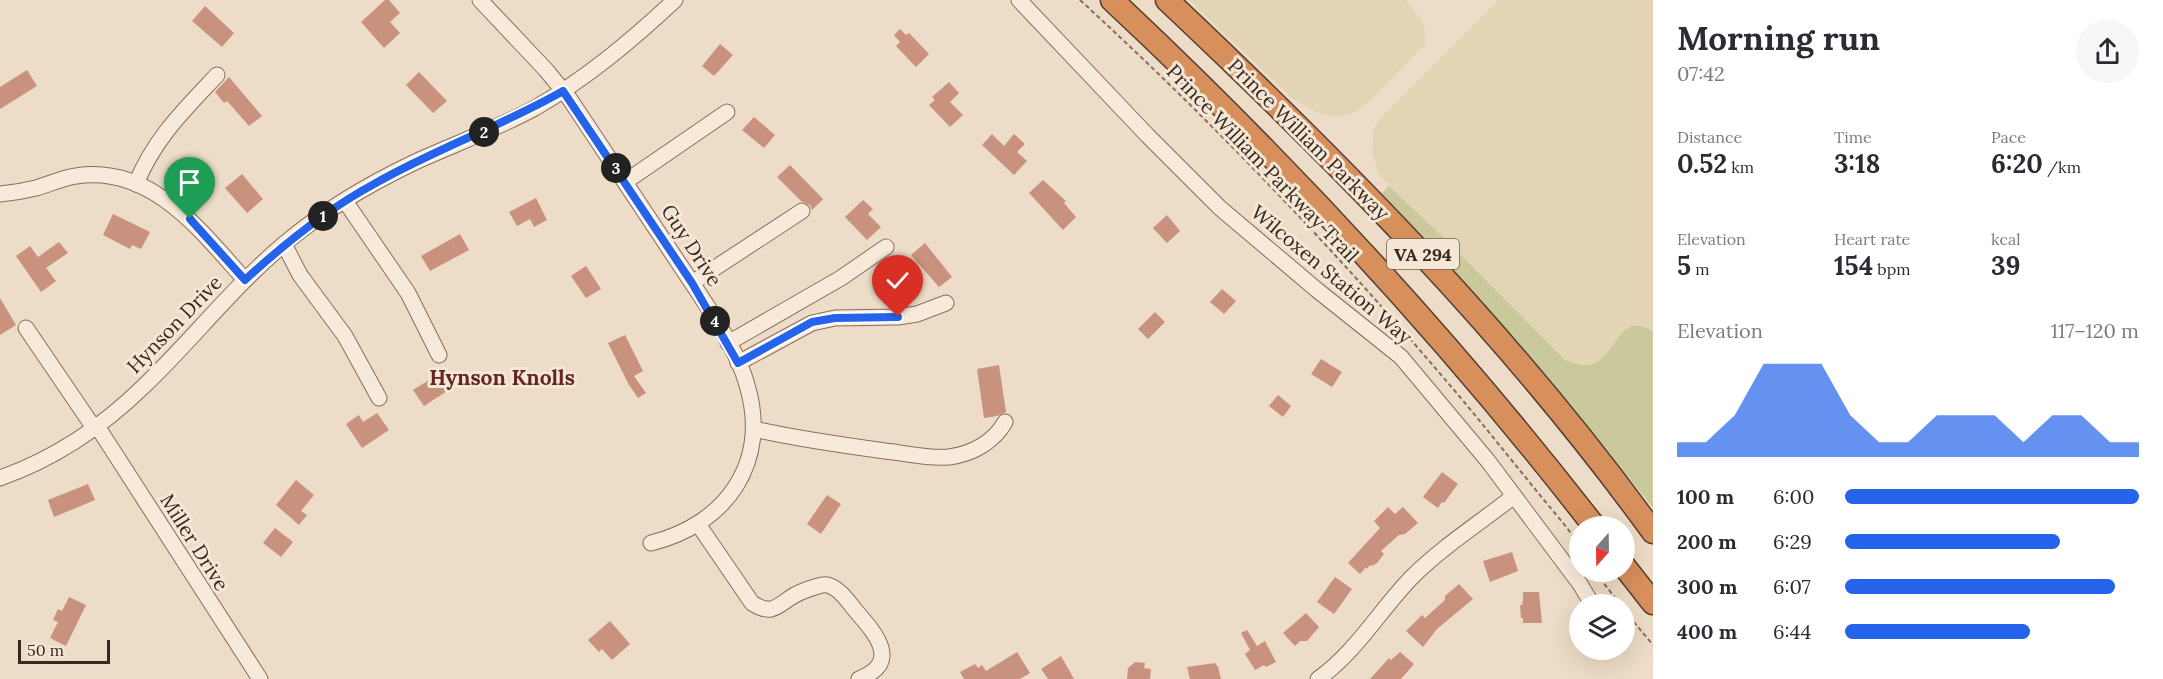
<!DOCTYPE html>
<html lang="en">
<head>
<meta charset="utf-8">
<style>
	:root { --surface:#fff; --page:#f7f7f7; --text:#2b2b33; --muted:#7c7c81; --accent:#2563eb }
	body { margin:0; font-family:Lora,serif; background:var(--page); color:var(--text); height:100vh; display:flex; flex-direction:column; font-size:22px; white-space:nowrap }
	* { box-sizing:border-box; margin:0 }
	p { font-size:20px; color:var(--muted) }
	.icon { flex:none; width:33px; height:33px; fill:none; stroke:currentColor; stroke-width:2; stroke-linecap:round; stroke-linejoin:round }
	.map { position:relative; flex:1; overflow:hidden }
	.panel { display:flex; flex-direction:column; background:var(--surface); width:510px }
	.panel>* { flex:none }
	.needle { width:39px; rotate:200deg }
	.buttons { position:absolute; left:1569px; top:516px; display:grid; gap:12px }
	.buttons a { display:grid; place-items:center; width:66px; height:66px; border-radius:50%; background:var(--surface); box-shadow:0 6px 24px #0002; font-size:30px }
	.scale { position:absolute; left:18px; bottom:15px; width:92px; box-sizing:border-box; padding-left:6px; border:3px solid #382820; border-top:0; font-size:16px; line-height:21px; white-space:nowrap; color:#382820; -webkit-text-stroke:4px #f4e7d6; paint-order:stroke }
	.pin { position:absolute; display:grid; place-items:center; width:51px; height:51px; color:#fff; margin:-62px -26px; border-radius:50% 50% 50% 0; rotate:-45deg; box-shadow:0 0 6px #0007 }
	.pin .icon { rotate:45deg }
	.km { position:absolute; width:30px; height:30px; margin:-15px; border-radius:50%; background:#222; color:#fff; font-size:16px; line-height:30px; text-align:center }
	.round { display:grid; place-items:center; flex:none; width:63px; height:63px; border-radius:32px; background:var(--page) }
	.summary { display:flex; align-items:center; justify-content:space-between; height:102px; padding:0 24px }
	h1 { font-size:33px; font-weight:700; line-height:45px }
	.stats { display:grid; grid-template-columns:repeat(3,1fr); gap:9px; height:102px; padding:6px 24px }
	.stats div { display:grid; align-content:center }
	.stats b { font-size:26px; font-weight:700 }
	.stats small { font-size:16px; font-weight:400 }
	.stats p { font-size:16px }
	.chart { height:168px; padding:12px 24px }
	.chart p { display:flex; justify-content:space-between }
	.chart svg { width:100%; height:108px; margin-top:6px; fill:var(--accent); opacity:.7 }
	ul { padding:0 24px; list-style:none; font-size:20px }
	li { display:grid; grid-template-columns:96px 72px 1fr; align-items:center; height:45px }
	li i { height:15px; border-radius:8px; background:var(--accent) }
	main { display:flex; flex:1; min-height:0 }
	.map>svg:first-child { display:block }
	.farmland { fill:#e2d4b5 }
	.green { fill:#cac99b }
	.building { fill:#c9927e }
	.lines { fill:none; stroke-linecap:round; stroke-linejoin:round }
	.minor-casing { stroke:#886d5d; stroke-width:17 }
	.highway-casing { stroke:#563d31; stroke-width:25 }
	.path { stroke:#886d5d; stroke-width:2; stroke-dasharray:4.5 3; stroke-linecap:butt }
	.minor { stroke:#f8eada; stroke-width:15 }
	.highway { stroke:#d78f5c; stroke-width:22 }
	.route-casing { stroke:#fff; stroke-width:12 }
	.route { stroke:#2563eb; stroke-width:8 }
	.labels { text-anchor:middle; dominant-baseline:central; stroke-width:6; stroke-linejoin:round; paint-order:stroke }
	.shield { fill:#f4e7d6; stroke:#706157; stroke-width:1.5 }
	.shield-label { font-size:18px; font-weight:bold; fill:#382820 }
	.street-label { font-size:20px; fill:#382820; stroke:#f4e7d6 }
	.neighbourhood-label { font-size:21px; font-weight:bold; fill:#632521; stroke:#f4e7d6 }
</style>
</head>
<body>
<main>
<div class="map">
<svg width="1653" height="679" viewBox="0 0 1653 679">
	<rect width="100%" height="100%" fill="#eddcc7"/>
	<g class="farmland">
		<path d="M1189 0H1406L1422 21 1425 30V44L1369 102 1357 111 1345 115 1332 117 1318 113 1291 97Z"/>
		<path d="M1499 0H1653V332L1651 331 1618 337 1603 360 1592 365 1576 364 1565 360 1556 352 1448 242 1389 186 1378 172 1372 151 1374 128 1381 118Z"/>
	</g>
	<path class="green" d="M1389 186 1448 242 1565 360C1573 363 1585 367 1593 364 1616 357 1619 309 1653 332V508C1568 399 1475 296 1382 193Z"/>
	<g class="building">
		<path d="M385 0H389L400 13 390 22 400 33 384 48 361 22Z"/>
		<path d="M205 6 234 33 222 47 192 21Z"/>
		<path d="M900 29 906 35 909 33 929 54 916 67 896 46 900 42 894 35Z"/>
		<path d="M720 44 733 55 714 76 702 66Z"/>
		<path d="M27 70 37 86 0 109V87Z"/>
		<path d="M419 72 447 101 433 113 406 85Z"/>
		<path d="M229 77 262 116 249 126 227 101 224 103 215 92Z"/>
		<path d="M949 82 959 93 950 102 963 115 950 127 929 105 935 100 932 97Z"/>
		<path d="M754 117 775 135 764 148 742 130Z"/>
		<path d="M992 134 1004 146 1014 134 1025 144 1017 152 1027 161 1014 175 982 145Z"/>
		<path d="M790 165 823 199 812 210 810 205 801 201 777 177Z"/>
		<path d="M242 174 263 199 247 213 225 188Z"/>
		<path d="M1043 180 1066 201 1064 203 1076 217 1063 230 1029 193Z"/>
		<path d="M536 198 547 220 534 227 530 219 517 226 509 212Z"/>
		<path d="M863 200 873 209 868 214 881 227 867 240 845 217Z"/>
		<path d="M113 214 150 232 141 249 132 245 130 249 103 235Z"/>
		<path d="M1167 215 1180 231 1167 243 1153 228Z"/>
		<path d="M460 234 469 250 430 271 421 256Z"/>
		<path d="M59 242 68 253 46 268 56 281 41 292 16 256 30 246 38 257Z"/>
		<path d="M925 243 952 277 939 287 911 255Z"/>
		<path d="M586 266 601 289 586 298 571 276Z"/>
		<path d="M1222 289 1236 301 1224 314 1210 302Z"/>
		<path d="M0 298 16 325 0 335Z"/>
		<path d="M1155 312 1165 322 1148 339 1138 329Z"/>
		<path d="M625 335 643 371 634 376 646 393 638 398 629 385 608 343Z"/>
		<path d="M1321 359 1342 372 1332 387 1311 374Z"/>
		<path d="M999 365 1006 412 997 416 984 418 977 369Z"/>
		<path d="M445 370 455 386 424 406 413 390Z"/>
		<path d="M1278 395 1291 406 1283 417 1269 406Z"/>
		<path d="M377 413 389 430 362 448 346 424 359 415 363 422Z"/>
		<path d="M1442 472 1458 484 1444 503 1442 502 1438 508 1423 497Z"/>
		<path d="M296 480 314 495 301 511 307 515 299 525 276 505Z"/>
		<path d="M88 484 95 500 54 517 48 500Z"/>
		<path d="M827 495 841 504 821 534 807 524Z"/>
		<path d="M1388 507 1395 514 1403 507 1418 523 1405 534 1399 535 1381 551 1384 554 1377 563 1372 566 1370 565 1367 569 1366 567 1360 574 1348 563 1380 528 1374 521Z"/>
		<path d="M275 528 293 542 281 557 263 543Z"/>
		<path d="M1512 552 1518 571 1490 582 1483 561Z"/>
		<path d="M1335 577 1352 589 1334 614 1317 602Z"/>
		<path d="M1459 584 1473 599 1437 629 1423 647 1406 631 1422 615 1425 618 1445 600V596Z"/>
		<path d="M1523 592H1539L1542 623H1523V618H1521L1520 605H1522L1523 600Z"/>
		<path d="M69 597 86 605 66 646 50 638 58 622 53 620 58 609 62 611Z"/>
		<path d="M1306 613 1319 627 1307 641H1300L1295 646 1283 633Z"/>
		<path d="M610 621 630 644 612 660 602 649 599 652 588 640Z"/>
		<path d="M1247 630 1257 646 1265 641 1276 662 1266 667 1264 665 1255 670 1245 654 1250 650 1241 633Z"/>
		<path d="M1017 652 1030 673 1020 679H964L960 672 975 664 978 668 982 665 986 671Z"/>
		<path d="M1400 652 1414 664 1401 679H1370L1389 658 1391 660Z"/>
		<path d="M1061 656 1074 679H1048L1041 669Z"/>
		<path d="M1135 662 1145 663 1144 668 1151 669 1150 679H1127L1128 668Z"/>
		<path d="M1215 663 1218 667 1221 679H1190L1187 667Z"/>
	</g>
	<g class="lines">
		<defs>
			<g id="minor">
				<path d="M480 0 546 70 569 98C605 153 642 207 678 262 701 297 736 345 747 385 770 462 727 524 651 543"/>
				<path d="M1019 0 1147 135 1220 208 1317 290 1401 357 1488 461 1580 584 1592 604"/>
				<path d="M625 182 727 112"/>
				<path d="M136 184C154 139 184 110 217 75"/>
				<path d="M0 194C12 193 24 191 36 188 50 184 62 178 76 176 151 164 201 231 245 280"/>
				<path d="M345 201 408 293 439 355"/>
				<path d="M284 244 300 275 345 336 379 398"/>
				<path d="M692 283 802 211"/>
				<path d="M26 328 94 428"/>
				<path d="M728 343 841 278 886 247"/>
				<path d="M738 363 812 323 835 318 898 317 917 314 946 303"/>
				<path d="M97 426 260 679"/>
				<path d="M754 429C797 439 841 445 885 451 906 453 928 459 949 457 972 454 994 442 1005 422"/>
				<path d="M0 478C54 459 103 426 144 386 192 340 233 287 284 244 323 211 369 184 415 162 455 144 496 129 535 108 587 78 631 41 675 0"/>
				<path d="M698 524 752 603C772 616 777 606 793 596 800 592 808 589 815 587 820 585 823 584 828 585 840 589 848 601 855 610 875 633 902 662 859 679"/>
				<path d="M1318 679C1356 652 1380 610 1412 577 1442 547 1481 522 1514 496"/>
			</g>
			<g id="highway">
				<path d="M1112 0C1286 163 1448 338 1594 526"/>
				<path d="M1167 0C1342 165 1512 337 1653 532"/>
				<path d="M1624 566 1653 603"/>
			</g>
		</defs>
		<use href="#minor" class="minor-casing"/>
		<use href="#highway" class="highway-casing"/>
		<g class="path">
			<path d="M1080 0C1213 122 1338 253 1454 390 1482 423 1508 456 1535 489 1550 508 1567 526 1580 546"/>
			<path d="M1595 572 1620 604"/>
			<path d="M1624 610 1653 645"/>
		</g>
		<use href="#minor" class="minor"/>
		<use href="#highway" class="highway"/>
	</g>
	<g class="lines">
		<defs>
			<path id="route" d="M190 219 245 280C285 243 326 210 374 184 435 149 502 126 563 91L692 283 738 363 812 322 835 318 898 317"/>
		</defs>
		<use href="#route" class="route-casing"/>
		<use href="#route" class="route"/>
	</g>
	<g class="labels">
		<rect class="shield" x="1387" y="239" width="72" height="30" rx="4.5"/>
		<g class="shield-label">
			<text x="1423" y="254">VA 294</text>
		</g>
		<g class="street-label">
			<text transform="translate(1309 139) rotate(45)">Prince William Parkway</text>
			<text transform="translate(1263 163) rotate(46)">Prince William Parkway Trail</text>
			<text transform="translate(692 245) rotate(57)">Guy Drive</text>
			<text transform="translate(1332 274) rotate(40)">Wilcoxen Station Way</text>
			<text transform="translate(174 324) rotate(-46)">Hynson Drive</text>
			<text transform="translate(195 542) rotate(58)">Miller Drive</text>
		</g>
		<g class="neighbourhood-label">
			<text x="502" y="377">Hynson Knolls</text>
		</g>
	</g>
</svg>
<div class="buttons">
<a><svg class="needle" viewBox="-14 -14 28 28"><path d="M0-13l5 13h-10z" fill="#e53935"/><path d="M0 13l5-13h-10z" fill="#7c7c81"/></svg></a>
<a><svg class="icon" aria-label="layers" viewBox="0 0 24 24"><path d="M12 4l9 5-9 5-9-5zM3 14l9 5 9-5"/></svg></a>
</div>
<div class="scale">50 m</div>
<div class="pin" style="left:190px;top:219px;background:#1e9e55"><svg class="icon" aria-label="arrive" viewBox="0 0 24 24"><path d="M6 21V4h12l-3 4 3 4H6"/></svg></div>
<div class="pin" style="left:898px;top:317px;background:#d93025"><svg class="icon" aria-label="check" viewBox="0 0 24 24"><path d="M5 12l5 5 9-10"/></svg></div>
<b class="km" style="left:323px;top:216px">1</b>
<b class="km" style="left:484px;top:132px">2</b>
<b class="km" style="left:616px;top:168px">3</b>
<b class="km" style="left:715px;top:321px">4</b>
</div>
<section class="panel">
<div class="summary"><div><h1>Morning run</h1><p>07:42</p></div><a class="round"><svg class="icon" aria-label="share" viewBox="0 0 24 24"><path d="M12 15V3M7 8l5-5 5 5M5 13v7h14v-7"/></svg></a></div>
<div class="stats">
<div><p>Distance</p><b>0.52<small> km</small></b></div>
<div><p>Time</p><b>3:18</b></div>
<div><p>Pace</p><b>6:20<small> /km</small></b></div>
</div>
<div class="stats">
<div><p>Elevation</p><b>5<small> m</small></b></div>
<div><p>Heart rate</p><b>154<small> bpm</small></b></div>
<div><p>kcal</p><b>39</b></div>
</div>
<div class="chart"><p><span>Elevation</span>117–120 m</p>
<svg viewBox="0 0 160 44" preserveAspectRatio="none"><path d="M0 44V38L10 38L20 27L30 6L40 6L50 6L60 27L70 38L80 38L90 27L100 27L110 27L120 38L130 27L140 27L150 38L160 38V44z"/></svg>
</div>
<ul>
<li><b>100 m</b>6:00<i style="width:100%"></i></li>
<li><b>200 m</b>6:29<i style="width:73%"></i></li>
<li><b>300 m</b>6:07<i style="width:92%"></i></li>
<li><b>400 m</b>6:44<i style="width:63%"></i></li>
</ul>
</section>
</main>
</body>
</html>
